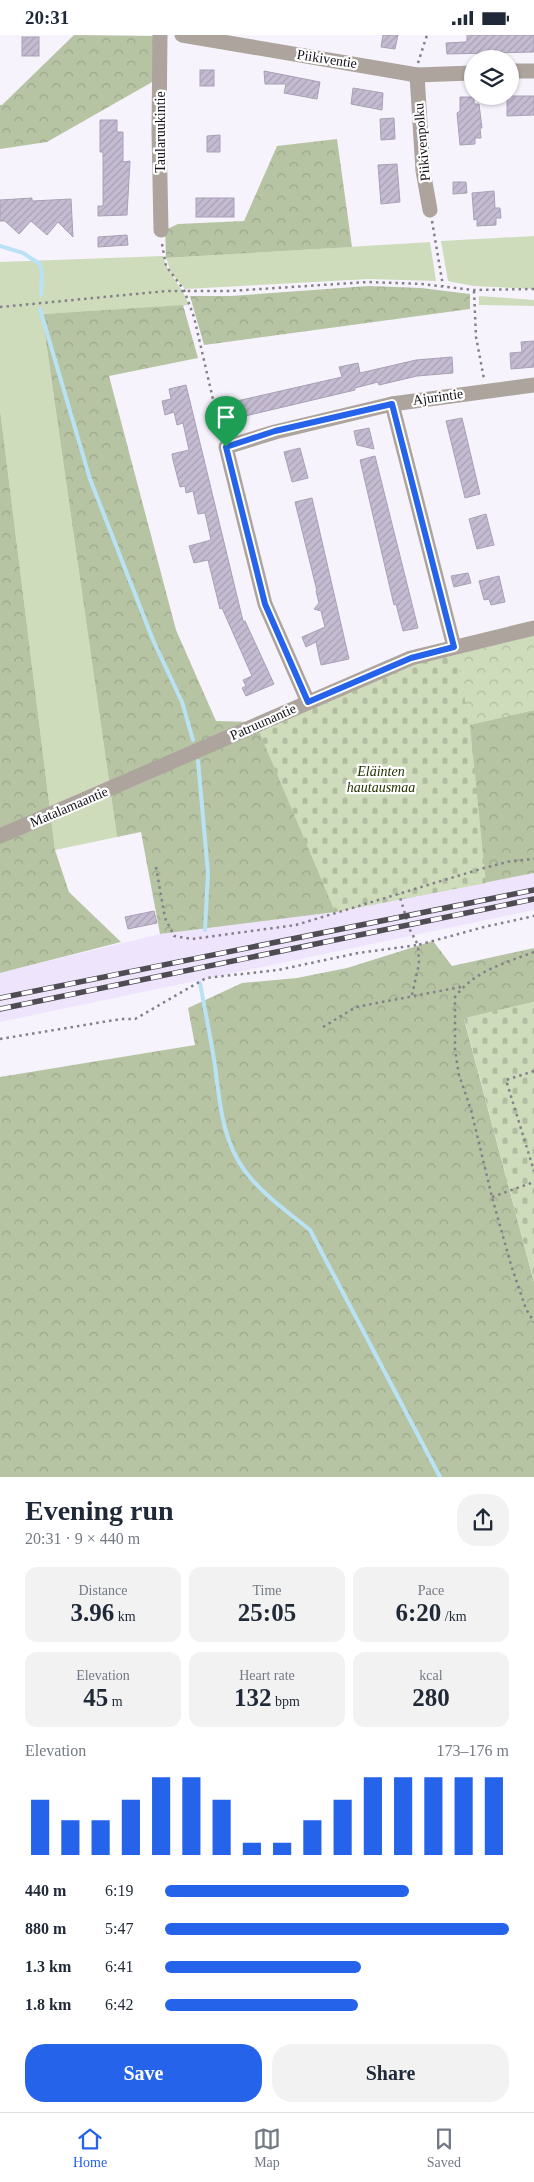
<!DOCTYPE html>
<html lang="en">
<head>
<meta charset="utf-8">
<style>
	:root { --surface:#fff; --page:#f2f2f3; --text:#1f2937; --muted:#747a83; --line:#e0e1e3; --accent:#2563eb }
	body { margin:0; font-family:"Times New Roman",serif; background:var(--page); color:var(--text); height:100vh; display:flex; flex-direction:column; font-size:19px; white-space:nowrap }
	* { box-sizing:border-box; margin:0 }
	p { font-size:16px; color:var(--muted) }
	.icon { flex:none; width:28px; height:28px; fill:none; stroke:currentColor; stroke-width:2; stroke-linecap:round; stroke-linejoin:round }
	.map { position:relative; height:1442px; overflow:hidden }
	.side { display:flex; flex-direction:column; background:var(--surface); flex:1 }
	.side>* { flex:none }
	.tools { position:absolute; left:464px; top:15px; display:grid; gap:10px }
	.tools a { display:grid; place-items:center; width:55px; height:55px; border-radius:50%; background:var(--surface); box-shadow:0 1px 4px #0004; font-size:25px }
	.pin { position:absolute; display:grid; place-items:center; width:42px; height:42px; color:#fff; margin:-51px -21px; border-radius:50% 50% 50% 0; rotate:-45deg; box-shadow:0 0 5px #0007 }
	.pin .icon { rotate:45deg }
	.round { display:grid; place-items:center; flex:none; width:52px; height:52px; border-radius:20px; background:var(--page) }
	.head { display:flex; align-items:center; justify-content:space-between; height:85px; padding:0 25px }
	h1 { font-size:28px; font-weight:700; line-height:38px }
	.metrics { display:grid; grid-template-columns:repeat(3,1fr); gap:8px; height:85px; padding:5px 25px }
	.metrics div { display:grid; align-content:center; border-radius:12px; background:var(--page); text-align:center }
	.metrics b { font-size:25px; font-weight:700 }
	.metrics small { font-size:14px; font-weight:400 }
	.metrics p { font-size:14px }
	.chart { height:140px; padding:10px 25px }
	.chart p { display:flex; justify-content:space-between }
	.chart svg { width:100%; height:90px; margin-top:5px; stroke:var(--accent); stroke-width:6 }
	.button { display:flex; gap:10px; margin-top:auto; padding:10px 25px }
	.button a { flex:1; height:58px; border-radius:20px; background:var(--accent); color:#fff; font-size:20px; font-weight:700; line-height:58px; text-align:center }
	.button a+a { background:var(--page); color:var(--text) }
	ul { padding:0 25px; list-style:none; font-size:16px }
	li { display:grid; grid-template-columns:80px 60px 1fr; align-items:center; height:38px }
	li i { height:12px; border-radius:6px; background:var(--accent) }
	.status { display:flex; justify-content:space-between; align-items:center; height:35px; padding:0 25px; background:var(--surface); direction:ltr }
	.status svg { height:14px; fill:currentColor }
	.tab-bar { display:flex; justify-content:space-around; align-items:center; height:70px; border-top:1px solid var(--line); background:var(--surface); font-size:14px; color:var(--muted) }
	.tab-bar a { display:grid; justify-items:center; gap:2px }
	.tab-bar .on { color:var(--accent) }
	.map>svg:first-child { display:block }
	.built { fill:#eee4fc }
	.grass { fill:#cfdcbc }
	.forest { fill:url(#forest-crowns) }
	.cemetery { fill:url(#cemetery-stones) }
	.park { fill:url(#park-crowns) }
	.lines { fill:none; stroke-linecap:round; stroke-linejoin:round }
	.stream { stroke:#bae2f5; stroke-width:4 }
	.building { fill:url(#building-hatch); stroke:#a9a0b6 }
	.path { stroke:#848089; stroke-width:2.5; stroke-dasharray:2.5 4; stroke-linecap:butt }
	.minor { stroke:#ada49d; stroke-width:15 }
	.rail-casing { stroke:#4f4c54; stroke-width:5.5 }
	.rail { stroke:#fff; stroke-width:4; stroke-dasharray:11; stroke-linecap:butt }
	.route-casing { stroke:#fff; stroke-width:10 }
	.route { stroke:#2563eb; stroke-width:6 }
	.labels { text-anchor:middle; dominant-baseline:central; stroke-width:4.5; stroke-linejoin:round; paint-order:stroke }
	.street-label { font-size:14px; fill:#151219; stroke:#fff }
	.park-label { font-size:14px; font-style:italic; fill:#233300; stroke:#fff }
</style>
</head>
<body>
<div class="status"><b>20:31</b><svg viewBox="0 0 49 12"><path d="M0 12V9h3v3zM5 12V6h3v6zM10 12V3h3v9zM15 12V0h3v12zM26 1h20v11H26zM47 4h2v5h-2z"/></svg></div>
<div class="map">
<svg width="534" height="1442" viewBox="0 0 534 1442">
	<defs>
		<pattern id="forest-crowns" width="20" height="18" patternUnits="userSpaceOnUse" patternTransform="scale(1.25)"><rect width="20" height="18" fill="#b6c4a3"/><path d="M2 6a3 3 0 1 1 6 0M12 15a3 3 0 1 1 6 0" fill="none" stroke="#9ca78c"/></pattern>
		<pattern id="cemetery-stones" width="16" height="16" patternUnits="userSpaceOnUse" patternTransform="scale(1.25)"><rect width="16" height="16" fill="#cfdcbc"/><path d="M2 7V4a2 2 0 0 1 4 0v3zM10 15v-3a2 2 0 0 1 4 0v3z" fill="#b1bca1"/></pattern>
		<pattern id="park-crowns" width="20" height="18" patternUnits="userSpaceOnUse" patternTransform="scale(1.25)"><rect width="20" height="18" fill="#cfdcbc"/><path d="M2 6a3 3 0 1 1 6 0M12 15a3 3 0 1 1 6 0" fill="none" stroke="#b1bca1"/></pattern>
		<pattern id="building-hatch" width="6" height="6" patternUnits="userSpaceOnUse" patternTransform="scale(1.25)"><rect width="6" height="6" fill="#c5bcd2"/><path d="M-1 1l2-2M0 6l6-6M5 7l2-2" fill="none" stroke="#a8a1b4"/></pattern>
	</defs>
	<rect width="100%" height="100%" fill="#f7f3fd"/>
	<path class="built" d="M534 838V875L0 987V938L160 899 335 877Z"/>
	<g class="grass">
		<path d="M534 201V254L473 251 448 246 441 206Z"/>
		<path d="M430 207 436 246 369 244 185 254 171 238 166 223Z"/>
		<path d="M163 221C168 240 183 252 189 270L42 279 117 802 55 815 0 374V227Z"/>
		<path d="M479 261 534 265V271L479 270Z"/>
	</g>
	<g class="forest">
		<path d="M74 0 155 1 154 46 47 107 0 114V70H2Z"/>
		<path d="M337 104 352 212 166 223 165 195 178 189 244 186 277 111Z"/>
		<path d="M369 251 421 253 470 259V274L204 310 190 261H231Z"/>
		<path d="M183 270 198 323 109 341 176 595 216 686 256 687 456 616 470 689 534 675V838L335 877 160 899 141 797 117 802 42 279Z"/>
		<path d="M0 374 55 815 69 857 121 907 0 938Z"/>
		<path d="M433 906 452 931 534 913V967L464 984 534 1247V1442H0V1042L195 1010 188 973 242 948 297 943 347 933Z"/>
	</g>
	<g class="cemetery">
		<path d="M456 616 470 690 486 848 335 877 258 694 388 638Z"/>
		<path d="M534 967V1247L464 983Z"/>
	</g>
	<path class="park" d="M534 598V675L470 690 456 616Z"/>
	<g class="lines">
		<g class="stream">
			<path d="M0 211 23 218 40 229 42 238 41 260"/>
			<path d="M40 274 90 444 153 605 182 667 193 705"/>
			<path d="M198 726 208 838 205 895"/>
			<path d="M200 948C205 976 211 1003 215 1031 220 1068 222 1105 245 1136 261 1158 289 1178 310 1195L440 1442"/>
		</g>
	</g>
	<g class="building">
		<path d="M383 0H398L395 14 381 12Z"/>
		<path d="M467 0H534V17L447 19 446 8 465 7 467 6Z"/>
		<rect x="22" y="2" width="17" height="19"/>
		<rect x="200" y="35" width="14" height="16"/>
		<path d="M264 36 320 47 317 64 284 58 286 49H265Z"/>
		<path d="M353 53 383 58 382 75 351 69Z"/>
		<path d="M507 61H534V80L507 81Z"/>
		<path d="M460 62H474V69H479L482 93H480L481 103H475V109L460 110 457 78 460 76Z"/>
		<path d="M394 83 395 104 381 105 380 84Z"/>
		<path d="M100 85H117V97H123V127L130 126 127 180 98 181V171H103V117H100Z"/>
		<path d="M220 100V117H207V101Z"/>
		<path d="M397 129 400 167 381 169 378 130Z"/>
		<path d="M453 147H466L467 158 453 159Z"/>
		<path d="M494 156 495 173H500L501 183H496V190L477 191V184L474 185 472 158Z"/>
		<path d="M32 163V166L71 164 73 202 58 187 47 200 31 186 19 199 5 186H0V165Z"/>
		<rect x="196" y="163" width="38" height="19"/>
		<path d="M127 200 128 210 98 212V202Z"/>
		<path d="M534 306V332L511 334 510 318 522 317 521 307Z"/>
		<path d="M452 322 453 338 417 341 379 350 378 347 355 353V355L241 382 237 366 342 342 339 332 358 328 360 338 416 325Z"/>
		<path d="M186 350 243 586H245L274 649 246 661 242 653 246 651 243 645 252 641 222 573 220 574 208 525 194 528 189 511 211 505 205 478 198 479 193 456 186 458 185 451 180 452 173 425 172 419 189 415 183 388 177 390 174 377 165 380 162 366 171 364 169 354Z"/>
		<path d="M462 383 480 459 465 463 446 386Z"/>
		<path d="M369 393 374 414 357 410 354 396Z"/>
		<path d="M300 413 308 443 292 447 284 417Z"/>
		<path d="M375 421 418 593 403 596 396 569 394 570 360 425Z"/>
		<path d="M312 463 349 624 321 630 316 607 306 612 302 602 325 592 321 576 314 574 319 568 316 556H317L295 467Z"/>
		<path d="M486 479 494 510 477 514 469 484Z"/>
		<path d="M468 538 471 548 454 552 451 541Z"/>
		<path d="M499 541 505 567 491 570 489 564 484 565 479 546Z"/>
		<path d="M154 876 157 888 128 894 125 882Z"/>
	</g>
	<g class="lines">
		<g class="path">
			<path d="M418 28 427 0"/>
			<path d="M432 186 443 251"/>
			<path d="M162 209 166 231 184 255 194 282 221 399"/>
			<path d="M474 256 476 302 484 344"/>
			<path d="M0 272 167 256H230L368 247 422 249 474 255 534 254"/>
			<path d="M156 832 165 883 174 901 192 904 296 890 484 833 511 826 534 824"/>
			<path d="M534 917C505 928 474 936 455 962V1015L459 1040 471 1075 492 1162 511 1230 526 1274 534 1287"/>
			<path d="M412 960 419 929 418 910 484 892 534 881"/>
			<path d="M323 992 356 972 461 952"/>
			<path d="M0 1004 121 984H135L206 943 278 935 358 918 418 910 410 895 399 859"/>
			<path d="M534 1036 506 1045 534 1136"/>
			<path d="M492 1162 534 1147"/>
		</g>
		<g class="minor">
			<path d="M160 0 159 96 161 195"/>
			<path d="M182 0 417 40 472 38"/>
			<path d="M510 36H534"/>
			<path d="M417 40 423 136 430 175"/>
			<path d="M392 369 454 612"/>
			<path d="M308 667 265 569 226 412 275 397 392 369 534 350"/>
			<path d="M0 801 411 623 534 593"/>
		</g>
		<defs>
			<g id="rail">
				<path d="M0 963 534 855"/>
				<path d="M0 974 534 864"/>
			</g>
		</defs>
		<use href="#rail" class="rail-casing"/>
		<use href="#rail" class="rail"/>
	</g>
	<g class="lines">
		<defs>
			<path id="route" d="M392 369 454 612 411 623 308 667 265 569 226 412 275 396Z"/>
		</defs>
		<use href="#route" class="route-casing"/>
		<use href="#route" class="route"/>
	</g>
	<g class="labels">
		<g class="street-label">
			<text transform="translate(327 24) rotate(9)">Piikiventie</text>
			<text transform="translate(160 97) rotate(-90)">Taularuukintie</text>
			<text transform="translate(422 107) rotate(-95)">Piikivenpolku</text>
			<text transform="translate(438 362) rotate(-8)">Ajurintie</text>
			<text transform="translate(263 687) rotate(-24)">Patruunantie</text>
			<text transform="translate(69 772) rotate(-23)">Matalamaantie</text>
		</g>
		<g class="park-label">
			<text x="381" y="736">Eläinten<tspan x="381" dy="16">hautausmaa</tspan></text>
		</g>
	</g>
</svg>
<div class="tools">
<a><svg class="icon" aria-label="layers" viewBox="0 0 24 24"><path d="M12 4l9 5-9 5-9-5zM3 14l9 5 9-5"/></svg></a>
</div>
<div class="pin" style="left:226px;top:412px;background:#1e9e55"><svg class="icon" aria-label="arrive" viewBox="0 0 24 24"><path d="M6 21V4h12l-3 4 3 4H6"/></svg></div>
</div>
<section class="side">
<div class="head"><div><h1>Evening run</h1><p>20:31 · 9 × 440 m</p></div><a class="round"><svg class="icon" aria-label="share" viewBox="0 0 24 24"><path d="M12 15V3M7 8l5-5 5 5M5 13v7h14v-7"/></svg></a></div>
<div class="metrics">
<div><p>Distance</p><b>3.96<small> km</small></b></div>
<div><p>Time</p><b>25:05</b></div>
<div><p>Pace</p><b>6:20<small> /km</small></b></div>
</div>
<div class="metrics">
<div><p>Elevation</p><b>45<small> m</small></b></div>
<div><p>Heart rate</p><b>132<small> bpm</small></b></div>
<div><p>kcal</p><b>280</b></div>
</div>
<div class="chart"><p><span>Elevation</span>173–176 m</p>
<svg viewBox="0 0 160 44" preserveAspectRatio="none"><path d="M5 44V17M15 44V27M25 44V27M35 44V17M45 44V6M55 44V6M65 44V17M75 44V38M85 44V38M95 44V27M105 44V17M115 44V6M125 44V6M135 44V6M145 44V6M155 44V6"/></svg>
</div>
<ul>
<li><b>440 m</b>6:19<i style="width:71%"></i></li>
<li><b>880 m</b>5:47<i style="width:100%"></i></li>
<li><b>1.3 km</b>6:41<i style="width:57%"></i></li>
<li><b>1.8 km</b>6:42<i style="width:56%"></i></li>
</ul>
<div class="button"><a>Save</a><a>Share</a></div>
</section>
<nav class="tab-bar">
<a class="on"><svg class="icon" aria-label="home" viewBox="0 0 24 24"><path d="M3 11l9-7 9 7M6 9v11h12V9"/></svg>Home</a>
<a><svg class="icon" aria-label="map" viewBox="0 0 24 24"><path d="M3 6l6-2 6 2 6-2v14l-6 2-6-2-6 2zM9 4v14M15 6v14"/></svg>Map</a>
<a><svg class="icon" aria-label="saved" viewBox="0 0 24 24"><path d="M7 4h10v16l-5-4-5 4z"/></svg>Saved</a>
</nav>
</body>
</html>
